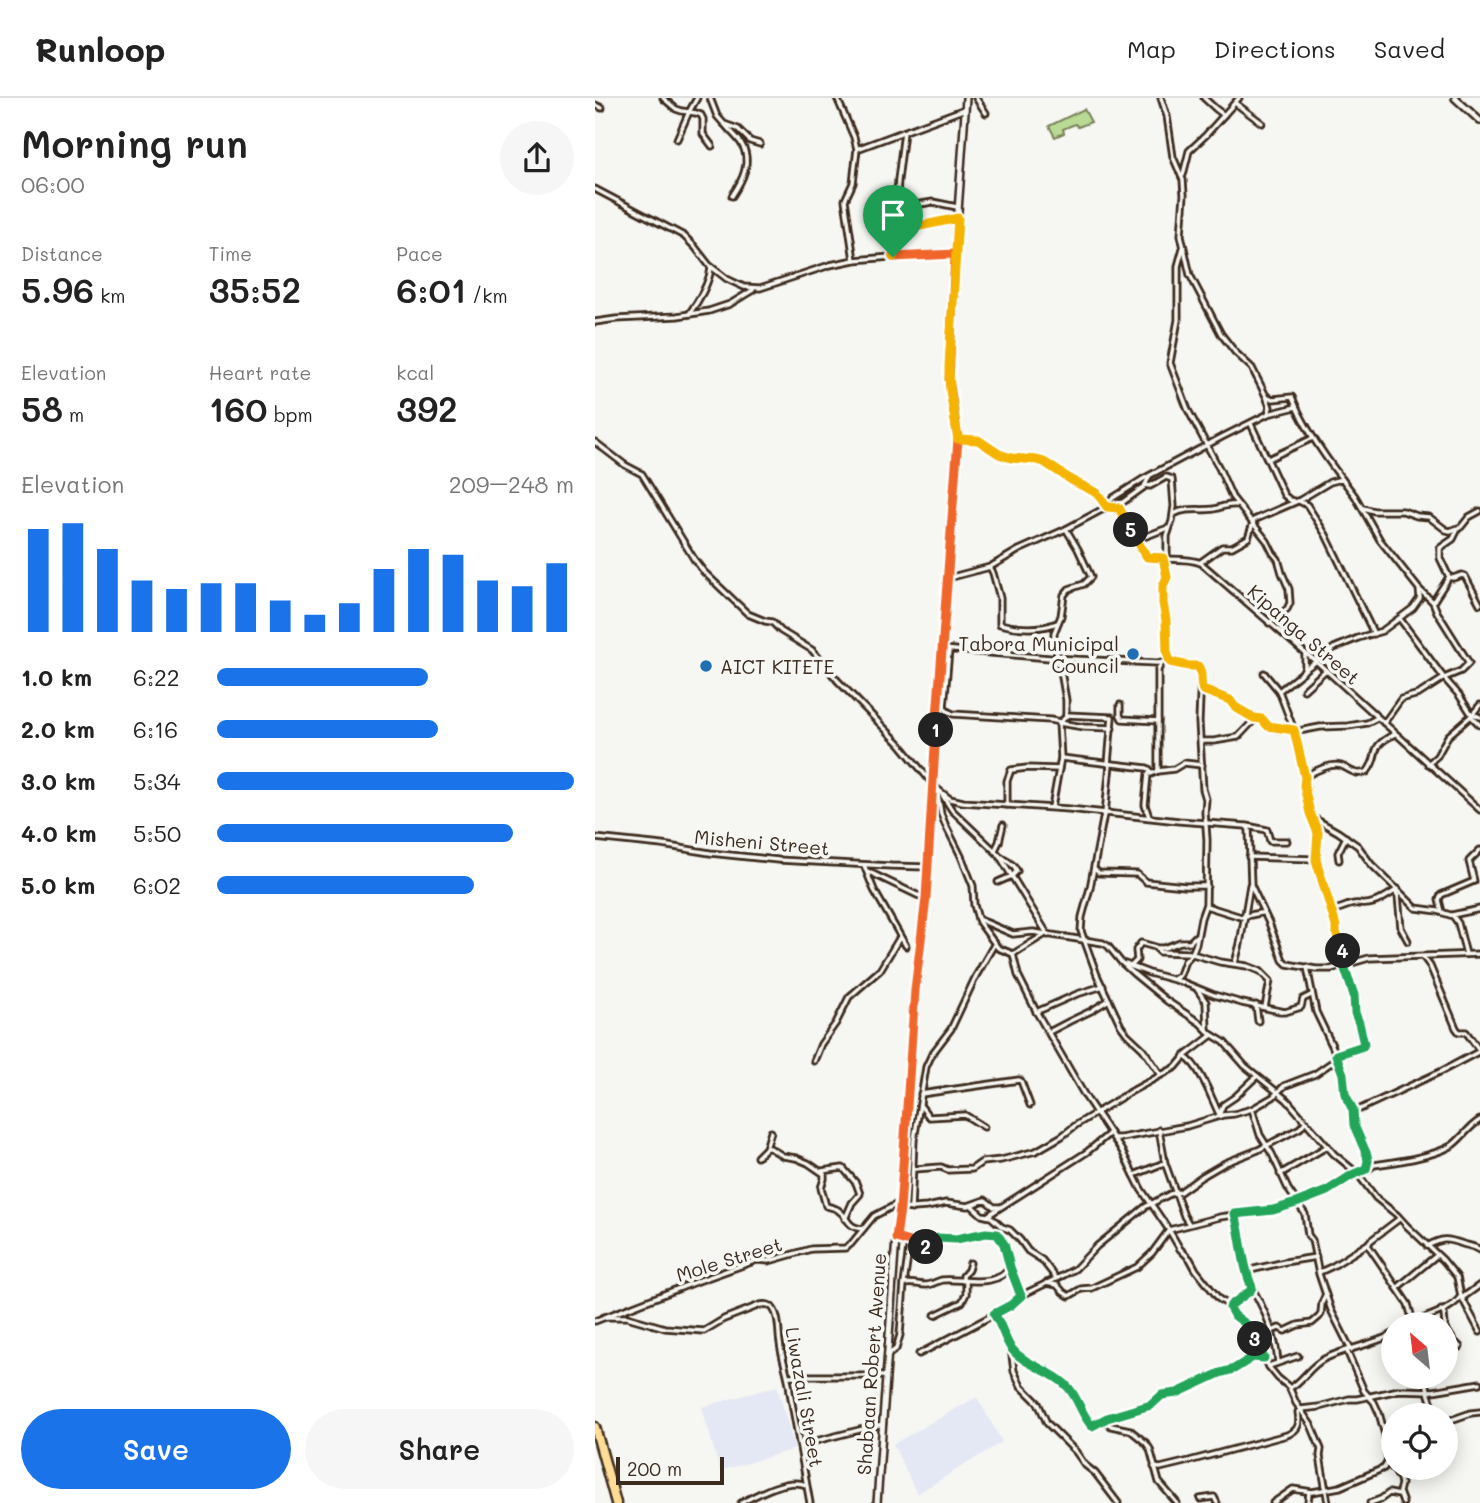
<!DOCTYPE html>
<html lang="en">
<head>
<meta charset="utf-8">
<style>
	:root { --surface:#fff; --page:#f6f6f6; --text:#222; --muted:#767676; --line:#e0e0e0; --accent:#1a73e8 }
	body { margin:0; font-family:Mali,sans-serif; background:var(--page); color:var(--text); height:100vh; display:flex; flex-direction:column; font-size:26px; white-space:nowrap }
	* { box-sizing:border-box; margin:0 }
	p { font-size:23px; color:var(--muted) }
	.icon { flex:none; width:38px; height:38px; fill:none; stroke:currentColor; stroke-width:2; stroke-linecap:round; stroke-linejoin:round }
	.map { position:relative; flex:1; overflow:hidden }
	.details { display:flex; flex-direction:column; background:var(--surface); width:595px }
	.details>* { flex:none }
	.needle { width:46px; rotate:332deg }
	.tools { position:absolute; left:786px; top:1214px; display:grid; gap:14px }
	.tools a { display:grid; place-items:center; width:77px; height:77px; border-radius:50%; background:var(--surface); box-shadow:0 4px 18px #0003; font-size:35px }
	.scale { position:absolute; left:21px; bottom:18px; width:108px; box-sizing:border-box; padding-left:7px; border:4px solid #3b2a1e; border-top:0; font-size:19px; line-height:24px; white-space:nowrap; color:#3b2a1e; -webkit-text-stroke:5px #f6f6f2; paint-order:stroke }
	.pin { position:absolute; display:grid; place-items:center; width:60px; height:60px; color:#fff; margin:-72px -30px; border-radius:50% 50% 50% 0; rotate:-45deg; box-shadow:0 0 7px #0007 }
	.pin .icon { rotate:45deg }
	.km { position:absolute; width:35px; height:35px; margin:-18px; border-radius:50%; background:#222; color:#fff; font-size:19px; line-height:35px; text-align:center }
	.round { display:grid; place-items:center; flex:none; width:74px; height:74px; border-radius:37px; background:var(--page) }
	.headline { display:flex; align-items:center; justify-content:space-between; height:119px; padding:0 21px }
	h1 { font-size:38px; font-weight:600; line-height:52px }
	.figures { display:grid; grid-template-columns:repeat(3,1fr); gap:10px; height:119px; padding:7px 21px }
	.figures div { display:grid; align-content:center }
	.figures b { font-size:35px; font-weight:600 }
	.figures small { font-size:19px; font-weight:400 }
	.figures p { font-size:19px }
	.chart { height:196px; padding:14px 21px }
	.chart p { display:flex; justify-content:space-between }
	.chart svg { width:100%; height:126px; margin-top:7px; stroke:var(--accent); stroke-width:6 }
	.button { display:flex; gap:14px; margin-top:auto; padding:14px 21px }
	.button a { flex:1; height:80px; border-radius:42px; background:var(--accent); color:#fff; font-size:28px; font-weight:600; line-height:80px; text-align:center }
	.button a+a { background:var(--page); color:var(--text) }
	ul { padding:0 21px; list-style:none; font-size:23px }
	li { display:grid; grid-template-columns:112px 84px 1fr; align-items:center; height:52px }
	li i { height:18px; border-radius:9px; background:var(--accent) }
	header { display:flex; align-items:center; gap:42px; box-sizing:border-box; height:98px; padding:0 35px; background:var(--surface); border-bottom:2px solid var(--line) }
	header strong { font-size:33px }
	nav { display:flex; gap:38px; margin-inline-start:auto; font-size:24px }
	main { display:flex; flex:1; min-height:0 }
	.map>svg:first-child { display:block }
	.built { fill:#e4e8f4 }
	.green { fill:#b8da94; stroke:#7a8259; stroke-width:2 }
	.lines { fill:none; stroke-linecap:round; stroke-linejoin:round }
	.street-casing { stroke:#3b2a1e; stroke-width:9 }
	.secondary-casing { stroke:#3b2a1e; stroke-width:10 }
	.highway-casing { stroke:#3b2a1e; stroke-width:13 }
	.street { stroke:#f6f6f2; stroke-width:3.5 }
	.secondary { stroke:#f6f6f2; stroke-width:5 }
	.highway { stroke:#ffdd96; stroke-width:8 }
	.split-1-casing { stroke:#fff; stroke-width:14 }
	.split-2-casing { stroke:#fff; stroke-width:14 }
	.split-3-casing { stroke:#fff; stroke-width:14 }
	.split-4-casing { stroke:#fff; stroke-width:14 }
	.split-5-casing { stroke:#fff; stroke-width:14 }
	.split-6-casing { stroke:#fff; stroke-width:14 }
	.split-1 { stroke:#f0652b; stroke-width:9 }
	.split-2 { stroke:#f0652b; stroke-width:9 }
	.split-3 { stroke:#22a559; stroke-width:9 }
	.split-4 { stroke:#22a559; stroke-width:9 }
	.split-5 { stroke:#f5b400; stroke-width:9 }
	.split-6 { stroke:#f5b400; stroke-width:9 }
	.poi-dot { fill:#1f6fb2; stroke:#f6f6f2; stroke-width:2.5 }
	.labels { text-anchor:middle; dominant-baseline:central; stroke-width:7; stroke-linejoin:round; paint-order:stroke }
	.street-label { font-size:19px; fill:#3b2a1e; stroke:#f6f6f2 }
	.poi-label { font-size:19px; fill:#3b2a1e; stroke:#f6f6f2; text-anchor:end }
</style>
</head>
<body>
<header>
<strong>Runloop</strong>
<nav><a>Map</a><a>Directions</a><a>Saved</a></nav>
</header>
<main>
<section class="details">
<div class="headline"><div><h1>Morning run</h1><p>06:00</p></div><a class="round"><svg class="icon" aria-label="share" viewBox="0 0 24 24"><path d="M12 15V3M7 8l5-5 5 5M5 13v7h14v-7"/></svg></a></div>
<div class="figures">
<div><p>Distance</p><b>5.96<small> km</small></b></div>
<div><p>Time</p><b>35:52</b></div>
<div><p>Pace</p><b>6:01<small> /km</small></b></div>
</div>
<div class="figures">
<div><p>Elevation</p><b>58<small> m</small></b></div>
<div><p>Heart rate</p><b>160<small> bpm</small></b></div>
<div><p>kcal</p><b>392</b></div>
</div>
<div class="chart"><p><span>Elevation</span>209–248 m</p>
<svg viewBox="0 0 160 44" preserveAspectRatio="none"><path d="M5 44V8M15 44V6M25 44V15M35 44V26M45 44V29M55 44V27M65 44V27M75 44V33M85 44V38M95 44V34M105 44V22M115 44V15M125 44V17M135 44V26M145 44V28M155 44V20"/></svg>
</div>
<ul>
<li><b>1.0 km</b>6:22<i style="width:59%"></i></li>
<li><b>2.0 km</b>6:16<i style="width:62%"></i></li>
<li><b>3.0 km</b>5:34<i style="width:100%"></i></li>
<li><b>4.0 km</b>5:50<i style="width:83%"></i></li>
<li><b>5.0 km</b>6:02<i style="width:72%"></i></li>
</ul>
<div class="button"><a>Save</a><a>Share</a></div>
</section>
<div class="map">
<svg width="885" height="1405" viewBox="0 0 885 1405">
	<rect width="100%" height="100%" fill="#f6f6f2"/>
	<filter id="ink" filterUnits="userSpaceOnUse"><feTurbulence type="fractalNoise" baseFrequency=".0143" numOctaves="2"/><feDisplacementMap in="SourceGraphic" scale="14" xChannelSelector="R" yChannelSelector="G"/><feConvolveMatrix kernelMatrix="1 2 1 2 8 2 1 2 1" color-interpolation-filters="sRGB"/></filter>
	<g filter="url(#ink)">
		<g class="built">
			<path d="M182 1288 200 1351 125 1373 107 1309Z"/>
			<path d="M382 1299 407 1344 322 1396 298 1346Z"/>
		</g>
		<path class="green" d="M489 11 496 24 483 29 480 26 468 31 469 35 460 39 454 28Z"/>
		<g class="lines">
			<defs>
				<g id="street">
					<path d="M68 0 81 11 87 13 101 15 106 17 108 21V36L117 48"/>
					<path d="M115 0 122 18 129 26 143 31 155 43 165 46"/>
					<path d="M242 0 259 39 262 51 258 85 250 102 259 162"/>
					<path d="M381 0 391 15"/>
					<path d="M566 0 572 18 578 59 588 82 589 97 586 137 595 177 626 236 640 254 657 270 671 298 678 301 697 299C709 329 728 356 747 381"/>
					<path d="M609 0 621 11 629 17"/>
					<path d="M640 5 667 25"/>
					<path d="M0 7 7 10"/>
					<path d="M131 28C136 34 142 39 146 45 158 63 147 83 137 98"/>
					<path d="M82 41 94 14 102 0"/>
					<path d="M262 51 370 11"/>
					<path d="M588 77 594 53 611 37 644 0"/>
					<path d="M0 91 89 138 100 149 114 167 132 181 149 189 165 190 235 167 259 162 333 156H360"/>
					<path d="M301 110 338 104 362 109"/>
					<path d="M301 131 325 128 363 120"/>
					<path d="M588 150 583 168V222L575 265 593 312 624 370 637 399 672 443 678 455 683 461 687 475 694 491 695 505 692 511 674 525"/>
					<path d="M298 159 303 82 309 34"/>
					<path d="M94 216C103 204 115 184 116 169"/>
					<path d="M0 224 21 221 82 218 114 213 135 206 158 192"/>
					<path d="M671 298 675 309 673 316"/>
					<path d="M656 326 689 397 695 402 699 403"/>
					<path d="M363 341 383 342 404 356 416 360 433 361 449 364 478 383 502 395 510 405"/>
					<path d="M0 344 30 367 47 376 99 461 109 474 153 516 170 523 177 524 186 533 217 552 243 583 304 645 341 690 355 701 368 704 474 711 584 723 651 728 654 731 656 787 674 825 688 862 692 866 721 871H736L774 860 885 856"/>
					<path d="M673 361 718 340"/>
					<path d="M550 387 555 388 571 379 577 381 579 408 577 423 572 438V460"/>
					<path d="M704 403 712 407 731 437 779 536"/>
					<path d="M510 405 548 381 627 339 673 316 701 309"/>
					<path d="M521 409 549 389 554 379"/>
					<path d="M768 410 779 413H808L822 418 834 419 851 432 855 433 866 429 874 419 885 413"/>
					<path d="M579 416C591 409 605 413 619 411 627 409 633 406 642 407"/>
					<path d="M541 441C553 439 562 433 574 430"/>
					<path d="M568 460 572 479 568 488V504L571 522 573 560 579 566 603 568 606 574 604 624 608 691 611 701 610 714 612 742 611 806 606 820 601 846 597 856 590 863 585 877 579 881"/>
					<path d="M606 464 627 449H637L653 440 659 422 705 402 735 384 747 381 760 398 785 442 824 491 825 500 818 510 787 533 763 540 739 550 708 573"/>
					<path d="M395 469 398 475 405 500V526C423 531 445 532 462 525"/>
					<path d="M854 479 858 480 867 477 870 478 885 506"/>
					<path d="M353 480 395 469 424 452 471 431 512 409H521C536 420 540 444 552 459 570 464 588 458 606 465L710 555 722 564 885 712"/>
					<path d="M838 504 854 479 845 460V450L858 441 862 433"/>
					<path d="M805 521 849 580 864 597 877 617"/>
					<path d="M347 551 455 560 562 565 575 564"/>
					<path d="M463 560 459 545V535L466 518 469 497 474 491 489 486 496 479 483 451 471 431"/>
					<path d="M669 575 684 593 699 632 708 671 715 715 723 735 721 762"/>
					<path d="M606 589 608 592 615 596 635 602 640 609 659 620 667 621 672 628 682 631 704 633 725 629 753 628 772 625 782 620"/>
					<path d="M709 592 731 572"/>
					<path d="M684 593 708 574 710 569V555"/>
					<path d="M345 603 352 613 358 616 455 622 465 624"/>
					<path d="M525 607V617L527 621 563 623"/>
					<path d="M349 609 354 552"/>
					<path d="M878 616 885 619"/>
					<path d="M471 617 517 619 513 666"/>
					<path d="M876 618 885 627"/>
					<path d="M464 625 489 629 517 630"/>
					<path d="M789 625 806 601 824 596 849 580 866 573 874 565 842 514 838 504 825 492"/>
					<path d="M607 643H619L643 639 661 620"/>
					<path d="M466 660 552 670 554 671 556 676 563 673 579 671 589 665 607 667"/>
					<path d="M833 666 842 658 853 638 876 618 885 607"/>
					<path d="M563 673V572L567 564"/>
					<path d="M553 676 550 707 554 719"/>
					<path d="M710 679C719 673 739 663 749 669 758 674 761 677 772 674 787 655 771 650 800 636"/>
					<path d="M342 691 346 716 350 726 366 758 378 788 379 807 384 824 403 850 418 856 423 877 442 915 490 998 527 1053 546 1091 574 1132 585 1151 595 1161 601 1172 624 1201 632 1206 639 1217 655 1229 674 1269 683 1280 694 1289 701 1305 716 1327 726 1351 725 1358 733 1405"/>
					<path d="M346 695 357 712 404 757 453 837"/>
					<path d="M412 707V683L416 672 432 670 464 671"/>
					<path d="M457 709 466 660 464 625 471 619V602L465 568 457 561"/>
					<path d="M509 716 495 790 487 819 486 833 502 877 526 928 532 936 548 951 566 977"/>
					<path d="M510 716 515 666"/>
					<path d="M715 718 743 734 763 748 776 766 821 810 843 813 858 818 863 825 871 856"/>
					<path d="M652 728 672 732 675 743H692"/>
					<path d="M0 740 67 747 115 755 183 762 296 768 332 769"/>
					<path d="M400 752 404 744 408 727"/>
					<path d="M654 759 720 761 741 828C741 841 750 854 752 867"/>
					<path d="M744 762 743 755 751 739"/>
					<path d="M269 767 279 792 311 848"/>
					<path d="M499 771 504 775 542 776 551 784 590 788H612"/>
					<path d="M272 773 322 797 331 800"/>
					<path d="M403 784 417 778 422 773 419 768 407 759"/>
					<path d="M800 793 803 798 806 830 813 843"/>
					<path d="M611 808 646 819 665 815H669"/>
					<path d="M736 812C745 812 751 807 759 806 762 805 768 807 771 806 781 806 794 797 803 791"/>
					<path d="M847 814 844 802 846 797 879 783 874 763 885 752"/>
					<path d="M857 817 885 811"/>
					<path d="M383 821 418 836 438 834 508 845 513 848 526 864 539 876 572 903 605 925 616 936 629 944 650 968 692 1002 739 1056 762 1075 781 1100 802 1117 812 1128 848 1162 862 1179 866 1198 885 1234"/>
					<path d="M561 850H569L585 844H595L601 838"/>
					<path d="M418 856 449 837"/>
					<path d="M829 860 835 868 861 930 864 934H871L885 953"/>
					<path d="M640 865 645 846 655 787"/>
					<path d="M530 866 554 875 587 884 619 897 647 905 690 914 706 909 708 901 716 897"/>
					<path d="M536 868 542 862 541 852 546 845 560 849 565 854 594 855 625 864 652 868 665 873 675 883 670 909"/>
					<path d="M602 891 611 904 612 932"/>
					<path d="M661 907 663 923"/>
					<path d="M441 914 482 896 508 888"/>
					<path d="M454 934 475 923 496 913 514 902"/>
					<path d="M741 957 767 949 769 946 764 925 760 915 759 897 749 868"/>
					<path d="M590 959C605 967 617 1002 625 1018"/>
					<path d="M219 963 226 946 241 925 254 899 285 872 305 839"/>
					<path d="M326 996 424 982 426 983 435 1007"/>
					<path d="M325 1007 334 1019 370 1017 389 1029"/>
					<path d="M657 1011 665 1037 677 1056 693 1091 710 1116 713 1137 717 1142 724 1176 736 1212 756 1252"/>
					<path d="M758 1012H763L847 973 885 953"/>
					<path d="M625 1015 628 1007 640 999 662 978"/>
					<path d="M564 1032 570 1065 589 1118 594 1126"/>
					<path d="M519 1040H526L592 1028 628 1017 639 1016 657 1011 678 999 689 988 720 976 743 960"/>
					<path d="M171 1050H175L188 1058 201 1060 213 1065 229 1076V1081L226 1090 231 1108C235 1109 240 1110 243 1112 255 1120 250 1129 268 1131"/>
					<path d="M162 1059 171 1050 176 1034"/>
					<path d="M319 1071 346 1069 353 1072 377 1071 387 1064 406 1062 441 1053 467 1038 481 1027 535 994 581 969 591 957 617 937"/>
					<path d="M772 1072 779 1067C801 1064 837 1059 856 1048 866 1042 873 1029 885 1022"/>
					<path d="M227 1073 248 1070 261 1085 265 1096 257 1105 250 1121"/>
					<path d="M685 1076 733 1048"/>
					<path d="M539 1077 569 1065"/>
					<path d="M377 1108 387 1117 396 1119 407 1129 415 1132 425 1142 433 1153 447 1162 462 1181"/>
					<path d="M305 1111 332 1109 351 1105 373 1108 390 1102 399 1109H404"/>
					<path d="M316 1111 319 1042 331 969 337 956 356 931 381 878 400 845"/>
					<path d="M392 1118 492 1054 515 1035"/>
					<path d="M804 1121 775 1143 773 1147 813 1206 819 1227"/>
					<path d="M301 1140 329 1150 343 1140 361 1141 391 1135 401 1136 405 1139 409 1146 416 1170 426 1197"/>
					<path d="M832 1148C848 1140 851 1140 868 1146 874 1148 879 1148 885 1152"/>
					<path d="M651 1173 690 1164 721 1159"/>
					<path d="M725 1174 738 1168 774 1145"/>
					<path d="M368 1183V1178L373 1172 375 1165"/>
					<path d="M451 1185 462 1187 468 1194 474 1198 486 1191 497 1190 542 1169 557 1155 574 1132 625 1119 689 1110 726 1096 770 1071 773 1063 772 1058 759 1027 758 1012 750 996 748 976 743 960 721 914 712 869"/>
					<path d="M309 1186C320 1184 322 1187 331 1187 337 1187 342 1183 347 1182 368 1180 402 1191 415 1169"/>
					<path d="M657 1190C670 1212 681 1239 683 1264"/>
					<path d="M802 1190 842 1157"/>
					<path d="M867 1200 885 1187"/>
					<path d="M635 1209 636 1207 655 1193 657 1189C647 1168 647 1140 640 1116"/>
					<path d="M846 1212 849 1216 850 1227"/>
					<path d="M399 1216 405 1225 416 1250 419 1273 426 1288 443 1305 452 1325 481 1354 490 1367 500 1375 523 1405"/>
					<path d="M340 1217 367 1204 371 1196V1183"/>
					<path d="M9 1219H32L70 1230 109 1233 129 1221 165 1207C171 1206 176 1206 179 1212 185 1221 183 1235 185 1245 187 1262 194 1277 195 1294L215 1405"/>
					<path d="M0 1223 103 1183 162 1162 174 1163 216 1151 250 1150 256 1146 279 1118 306 1104"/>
					<path d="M818 1225C834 1217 856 1213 866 1198"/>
					<path d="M850 1229 858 1242 865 1249"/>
					<path d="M677 1233 684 1230 690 1233 703 1227 717 1225 724 1219 726 1216 727 1205 730 1198"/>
					<path d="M416 1250 434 1264 453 1273 472 1288 492 1322 497 1328 511 1320 556 1307 567 1297 582 1295 625 1275 639 1271 658 1260H669"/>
					<path d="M752 1253 769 1293 779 1304 784 1315 790 1337 793 1363 805 1381 806 1386 804 1394 808 1405"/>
					<path d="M294 1256 301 1251 305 1237 309 1186 315 1144"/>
					<path d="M324 1256 406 1213 416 1207 427 1197 467 1178 480 1171 502 1148 550 1109 575 1096 585 1094 606 1079 630 1065 663 1052 705 1030 710 1024"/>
					<path d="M674 1268 703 1258"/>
					<path d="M193 1278H291"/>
					<path d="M830 1279 834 1297 841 1318"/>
					<path d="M695 1290C708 1283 715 1268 729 1261 750 1250 775 1248 798 1236"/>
					<path d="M509 1321 516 1328 535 1332 551 1345 555 1351 564 1384 582 1405"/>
					<path d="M850 1324 876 1315 885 1314"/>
					<path d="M205 1347 288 1326"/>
					<path d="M559 1369 565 1370 594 1363 692 1337C704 1332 705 1326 703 1314L706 1311 724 1309 754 1301H762L804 1292 838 1293 885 1285"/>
					<path d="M605 1401 619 1399 622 1405"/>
					<path d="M146 1405C163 1396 193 1379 211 1387"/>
					<path d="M678 1405 698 1391 717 1394 745 1389 789 1370 793 1363"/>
					<path d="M713 1405 714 1394"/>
					<path d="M775 1405 786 1401 794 1395 804 1397"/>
				</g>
				<g id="secondary">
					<path d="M860 0 885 23"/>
					<path d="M282 1405 301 1140 305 1111 320 892 331 800 347 551 362 359 363 341 355 292 354 269 359 193 360 156 371 0"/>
				</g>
				<path id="highway" d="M0 1329 21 1405"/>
			</defs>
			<use href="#street" class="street-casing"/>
			<use href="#secondary" class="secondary-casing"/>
			<use href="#highway" class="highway-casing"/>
			<use href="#street" class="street"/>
			<use href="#secondary" class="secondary"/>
			<use href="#highway" class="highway"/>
		</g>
	</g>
	<g class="lines" filter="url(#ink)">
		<defs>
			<path id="split-1" d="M298 159 360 156 354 281 363 341 341 632"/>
			<path id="split-2" d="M331 1149 301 1140 305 1111 320 892 331 800 341 632"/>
			<path id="split-3" d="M331 1149 343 1140 361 1141 391 1135 402 1136 409 1146 415 1169 426 1198 416 1207 399 1216C407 1227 409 1240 416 1250 430 1268 455 1271 471 1287 483 1298 486 1317 497 1328L512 1320 556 1307 567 1297 582 1295 625 1275 639 1271 658 1259 669 1260 660 1241"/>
			<path id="split-4" d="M660 1241 655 1229 639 1217 635 1210 636 1207 655 1193 657 1189C647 1168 647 1140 640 1116L678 1112 701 1105 732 1093 757 1077 771 1071 773 1063 772 1057 759 1027 758 1012 750 996 748 976 741 957 768 948 769 946 764 925 760 915 759 897 749 868 752 867 748 853"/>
			<path id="split-5" d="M536 432 552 459 568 460 572 479 568 488V505L571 522 572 554 575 564 594 568H603C609 576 604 585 608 592L635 602 640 609 659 620 667 621 673 628 699 632 710 679 709 688 715 715 723 735 721 762 741 828V834L748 853"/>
			<path id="split-6" d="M298 159 301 131 325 128 363 120 354 269 355 292 363 341 383 342 404 356 416 360 442 362 449 364 478 383 502 395 512 409 524 410 536 432"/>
		</defs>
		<use href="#split-1" class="split-1-casing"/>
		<use href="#split-2" class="split-2-casing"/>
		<use href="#split-3" class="split-3-casing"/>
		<use href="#split-4" class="split-4-casing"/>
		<use href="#split-5" class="split-5-casing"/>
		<use href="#split-6" class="split-6-casing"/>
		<use href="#split-1" class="split-1"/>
		<use href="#split-2" class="split-2"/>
		<use href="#split-3" class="split-3"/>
		<use href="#split-4" class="split-4"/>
		<use href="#split-5" class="split-5"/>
		<use href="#split-6" class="split-6"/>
	</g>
	<g class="poi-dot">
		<circle cx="538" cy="556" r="7"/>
		<circle cx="111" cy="568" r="7"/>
	</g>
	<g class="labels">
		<g class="street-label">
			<text transform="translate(709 536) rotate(41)">Kipanga Street</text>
			<text transform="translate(167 744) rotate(5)">Misheni Street</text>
			<text transform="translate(134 1161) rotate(-17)">Mole Street</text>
			<text transform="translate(276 1266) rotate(-86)">Shabaan Robert Avenue</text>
			<text transform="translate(210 1299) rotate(80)">Liwazali Street</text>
		</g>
		<g class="poi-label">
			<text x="524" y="545">Tabora Municipal<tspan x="524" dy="22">Council</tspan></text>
			<text x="125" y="568" text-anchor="start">AICT KITETE</text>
		</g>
	</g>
</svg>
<div class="tools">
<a><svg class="needle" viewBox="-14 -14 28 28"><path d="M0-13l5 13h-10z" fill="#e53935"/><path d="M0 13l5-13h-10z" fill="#767676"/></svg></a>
<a><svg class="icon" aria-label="locate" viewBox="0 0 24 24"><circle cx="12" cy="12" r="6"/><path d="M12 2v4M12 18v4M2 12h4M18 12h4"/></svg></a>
</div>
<div class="scale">200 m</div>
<div class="pin" style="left:298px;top:159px;background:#1e9e55"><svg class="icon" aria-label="arrive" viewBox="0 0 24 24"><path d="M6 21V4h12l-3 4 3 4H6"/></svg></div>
<b class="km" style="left:341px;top:632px">1</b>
<b class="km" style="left:331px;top:1149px">2</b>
<b class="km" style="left:660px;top:1241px">3</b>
<b class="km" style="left:748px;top:853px">4</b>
<b class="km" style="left:536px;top:432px">5</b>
</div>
</main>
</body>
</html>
